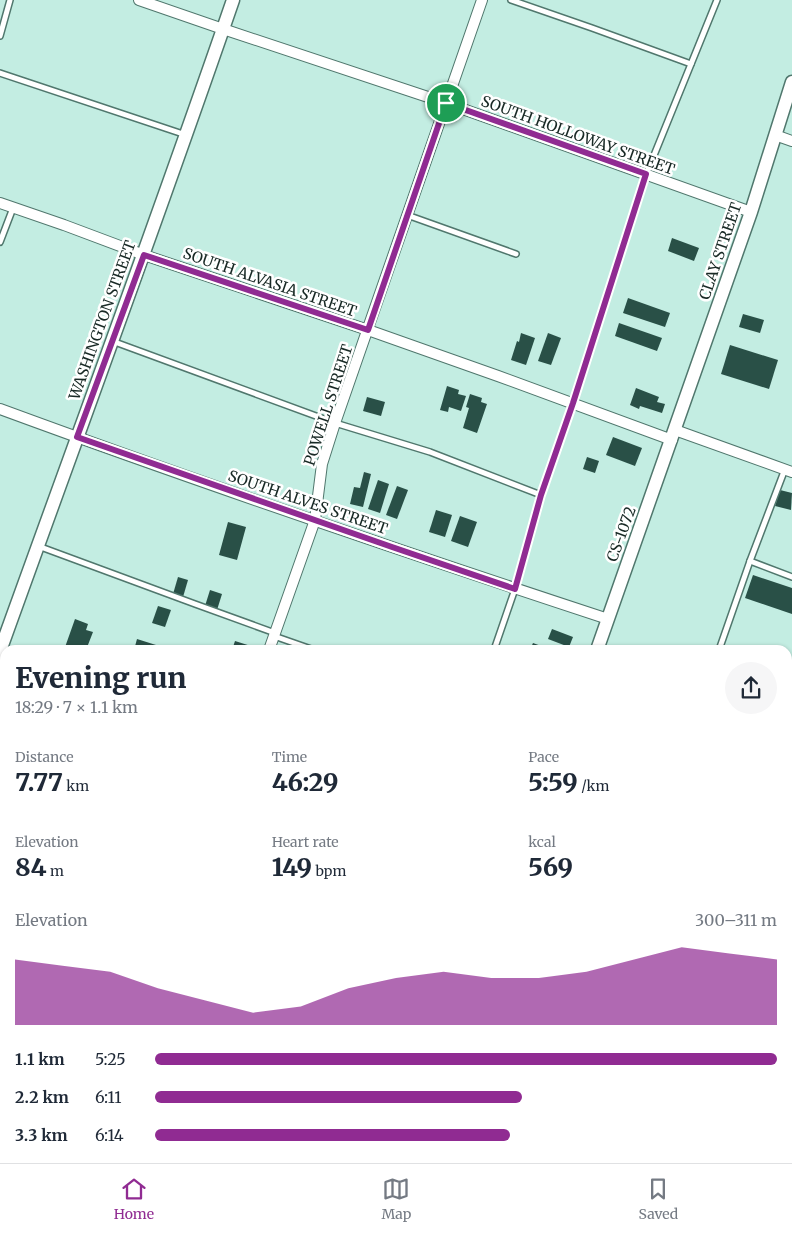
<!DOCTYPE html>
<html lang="en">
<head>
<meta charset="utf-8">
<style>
	:root { --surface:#fff; --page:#f6f6f7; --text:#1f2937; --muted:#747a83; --line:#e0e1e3; --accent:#902b92 }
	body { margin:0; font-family:Merriweather,serif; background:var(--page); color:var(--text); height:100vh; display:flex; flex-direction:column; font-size:19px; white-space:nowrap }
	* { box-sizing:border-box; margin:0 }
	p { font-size:16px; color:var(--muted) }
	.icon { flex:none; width:28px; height:28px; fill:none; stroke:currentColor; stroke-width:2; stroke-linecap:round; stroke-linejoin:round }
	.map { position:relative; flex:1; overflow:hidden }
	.side { position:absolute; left:0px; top:645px; width:792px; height:519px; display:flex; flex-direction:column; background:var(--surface); border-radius:15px 15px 0 0; box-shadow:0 1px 4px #0004 }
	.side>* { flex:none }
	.pin { position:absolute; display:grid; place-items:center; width:42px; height:42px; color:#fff; margin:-21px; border:2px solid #fff; border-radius:50%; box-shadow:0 1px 5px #0007 }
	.round { display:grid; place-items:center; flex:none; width:52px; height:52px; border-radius:26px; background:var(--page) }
	.overview { display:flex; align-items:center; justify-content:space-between; height:85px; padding:0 15px }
	h1 { font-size:28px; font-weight:800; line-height:38px }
	.metrics { display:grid; grid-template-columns:repeat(3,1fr); gap:8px; height:85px; padding:5px 15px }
	.metrics div { display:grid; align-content:center }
	.metrics b { font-size:25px; font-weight:800 }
	.metrics small { font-size:14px; font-weight:400 }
	.metrics p { font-size:14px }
	.chart { height:140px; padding:10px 15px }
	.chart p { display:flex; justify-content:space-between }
	.chart svg { width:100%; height:90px; margin-top:5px; fill:var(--accent); opacity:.7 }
	ul { padding:0 15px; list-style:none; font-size:16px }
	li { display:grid; grid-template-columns:80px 60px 1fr; align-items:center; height:38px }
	li i { height:12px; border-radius:6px; background:var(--accent) }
	.dock { display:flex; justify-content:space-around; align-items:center; height:70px; border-top:1px solid var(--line); background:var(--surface); font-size:14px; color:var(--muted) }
	.dock a { display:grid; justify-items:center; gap:2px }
	.dock .selected { color:var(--accent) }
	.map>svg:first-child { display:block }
	.building { fill:#295047 }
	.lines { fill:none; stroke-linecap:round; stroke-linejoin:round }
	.service-casing { stroke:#50776d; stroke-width:8 }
	.minor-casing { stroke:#50776d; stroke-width:12 }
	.tertiary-casing { stroke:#50776d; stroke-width:15 }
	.primary-casing { stroke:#50776d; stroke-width:18 }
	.service { stroke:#fff; stroke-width:5 }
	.minor { stroke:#fff; stroke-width:10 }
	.tertiary { stroke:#fff; stroke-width:12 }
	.primary { stroke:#fff; stroke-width:15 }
	.route-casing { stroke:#fff; stroke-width:10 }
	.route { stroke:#902b92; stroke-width:6 }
	.labels { text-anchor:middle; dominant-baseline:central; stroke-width:5; stroke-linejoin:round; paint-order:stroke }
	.street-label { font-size:15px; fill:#182925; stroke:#fff }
</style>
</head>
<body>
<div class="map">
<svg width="792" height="1163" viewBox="0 0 792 1163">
	<rect width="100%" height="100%" fill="#c3ede2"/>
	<g class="building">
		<path d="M672 238 699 248 694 261 668 251Z"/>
		<path d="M628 298 670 313 665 327 623 313Z"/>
		<path d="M743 314 764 320 760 333 739 327Z"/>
		<path d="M619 323 662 338 657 351 615 336Z"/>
		<path d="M521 333 535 338 526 365 511 360 517 341 519 342Z"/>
		<path d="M548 333 561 338 551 365 538 361Z"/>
		<path d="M730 345 778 360 769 389 721 374Z"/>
		<path d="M447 386 459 390 458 394 466 396 461 411 449 407 448 412 440 410Z"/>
		<path d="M636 388 659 397 657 402 665 404 662 413 640 406 639 409 630 405Z"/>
		<path d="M470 394 482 398 481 402 487 404 477 433 463 428 469 408 466 407Z"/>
		<path d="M367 397 385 402 381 416 363 411Z"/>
		<path d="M613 437 642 448 635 466 606 455Z"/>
		<path d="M587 457 599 461 595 473 583 469Z"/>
		<path d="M364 472 371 474 363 507 350 504 354 487 360 488Z"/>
		<path d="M378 480 389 484 380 513 368 509Z"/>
		<path d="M397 486 408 490 397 519 386 515Z"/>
		<path d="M780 490 792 493 791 510 775 506Z"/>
		<path d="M436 510 452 515 445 537 429 532Z"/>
		<path d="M460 516 477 522 468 547 451 541Z"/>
		<path d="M228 522 246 527 237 560 219 555Z"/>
		<path d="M753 575 792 588V614L745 598Z"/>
		<path d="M178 577 188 580 183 597 173 594Z"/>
		<path d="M210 590 222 594 217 610 205 606Z"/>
		<path d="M158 606 171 610 165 627 152 623Z"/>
		<path d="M75 619 88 624 86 630 93 632 86 650H64Z"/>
		<path d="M552 629 573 637 569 647 548 639Z"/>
		<path d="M137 639 156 645 154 650H134Z"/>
		<path d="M235 641 254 647 253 650H232Z"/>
		<path d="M533 643 552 650H530Z"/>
		<path d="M5 735V761L0 759V741L2 742Z"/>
		<path d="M0 773 5 775 4 793 0 792Z"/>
		<path d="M0 896 5 897V923L0 921 2 908H0Z"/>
		<path d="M430 1159H455L466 1163H428Z"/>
		<path d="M612 1159H627L626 1163H610Z"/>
	</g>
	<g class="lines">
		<defs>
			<g id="service">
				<path d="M511 0 592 28 691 64"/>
				<path d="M0 36 10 0"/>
				<path d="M0 73 186 135"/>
				<path d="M407 215 516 254"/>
				<path d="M0 242 13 208"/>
				<path d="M112 341 335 423 430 452 541 495"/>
				<path d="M38 546 195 604 275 633"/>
				<path d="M750 561 792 577"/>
				<path d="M274 636 314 650"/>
				<path d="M494 650 515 589 541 495 573 403 646 175 717 0"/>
				<path d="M719 650 750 561 785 469"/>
				<path d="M0 996C7 1002 3 1009 0 1015"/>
				<path d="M0 1144 5 1131"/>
				<path d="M789 1163 792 1154"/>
			</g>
			<g id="minor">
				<path d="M139 0 223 29 446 103 751 212"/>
				<path d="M775 135 792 141"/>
				<path d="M0 203 64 225 144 255 368 330 498 376 672 440"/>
				<path d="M0 409C201 483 404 552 608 619"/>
				<path d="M675 430 792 472"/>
				<path d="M269 650 315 520 322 464 335 423 482 0"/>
				<path d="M0 659 5 661"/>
				<path d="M788 730 792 732"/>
				<path d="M788 817 792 805"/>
				<path d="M0 876 5 878"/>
				<path d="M788 947 792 949"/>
				<path d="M775 1159 786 1163"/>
				<path d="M88 1163 89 1159"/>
				<path d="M661 1163 663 1159"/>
			</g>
			<g id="tertiary">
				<path d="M597 650 751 212 792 82"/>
				<path d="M0 651C78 434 158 218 233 0"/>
				<path d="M409 1163 411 1159"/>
			</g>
			<g id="primary">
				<path d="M0 1111 5 1112"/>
				<path d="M132 1159 144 1163"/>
			</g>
		</defs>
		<use href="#service" class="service-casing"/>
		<use href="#minor" class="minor-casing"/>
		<use href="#tertiary" class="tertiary-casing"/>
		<use href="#primary" class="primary-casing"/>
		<use href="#service" class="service"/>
		<use href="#minor" class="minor"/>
		<use href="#tertiary" class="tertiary"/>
		<use href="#primary" class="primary"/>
	</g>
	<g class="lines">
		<defs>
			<path id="route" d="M446 103 646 174 573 403 541 495 515 589 392 547 77 437 144 255 368 330Z"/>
		</defs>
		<use href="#route" class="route-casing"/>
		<use href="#route" class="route"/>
	</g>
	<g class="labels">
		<g class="street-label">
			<text transform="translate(578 135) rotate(20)">SOUTH HOLLOWAY STREET</text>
			<text transform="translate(720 251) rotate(-71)">CLAY STREET</text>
			<text transform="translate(270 282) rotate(19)">SOUTH ALVASIA STREET</text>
			<text transform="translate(102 320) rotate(-70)">WASHINGTON STREET</text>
			<text transform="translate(328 405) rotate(-72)">POWELL STREET</text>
			<text transform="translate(308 502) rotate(19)">SOUTH ALVES STREET</text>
			<text transform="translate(621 534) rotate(-70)">CS-1072</text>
		</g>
	</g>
</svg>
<div class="pin" style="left:446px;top:103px;background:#1e9e55"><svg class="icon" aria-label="arrive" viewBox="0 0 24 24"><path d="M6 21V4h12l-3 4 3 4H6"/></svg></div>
<section class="side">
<div class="overview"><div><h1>Evening run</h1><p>18:29 · 7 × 1.1 km</p></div><a class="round"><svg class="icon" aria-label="share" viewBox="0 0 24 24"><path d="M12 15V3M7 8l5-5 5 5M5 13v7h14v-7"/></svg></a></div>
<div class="metrics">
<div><p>Distance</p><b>7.77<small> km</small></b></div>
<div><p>Time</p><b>46:29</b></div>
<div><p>Pace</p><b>5:59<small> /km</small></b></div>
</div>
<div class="metrics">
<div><p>Elevation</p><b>84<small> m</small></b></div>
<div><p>Heart rate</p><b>149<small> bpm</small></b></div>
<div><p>kcal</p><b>569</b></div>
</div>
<div class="chart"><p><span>Elevation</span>300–311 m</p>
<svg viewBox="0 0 160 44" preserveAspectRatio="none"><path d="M0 44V12L10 15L20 18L30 26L40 32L50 38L60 35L70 26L80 21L90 18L100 21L110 21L120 18L130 12L140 6L150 9L160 12V44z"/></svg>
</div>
<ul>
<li><b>1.1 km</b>5:25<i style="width:100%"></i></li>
<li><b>2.2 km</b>6:11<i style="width:59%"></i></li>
<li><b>3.3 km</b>6:14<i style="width:57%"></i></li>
</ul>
</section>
</div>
<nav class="dock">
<a class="selected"><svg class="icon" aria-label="home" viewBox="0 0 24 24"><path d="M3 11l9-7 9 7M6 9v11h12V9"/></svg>Home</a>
<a><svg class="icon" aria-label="map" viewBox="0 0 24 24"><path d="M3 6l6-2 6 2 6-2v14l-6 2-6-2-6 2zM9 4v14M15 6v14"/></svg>Map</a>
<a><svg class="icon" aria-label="saved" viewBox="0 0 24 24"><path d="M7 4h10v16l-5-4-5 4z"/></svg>Saved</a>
</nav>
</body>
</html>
